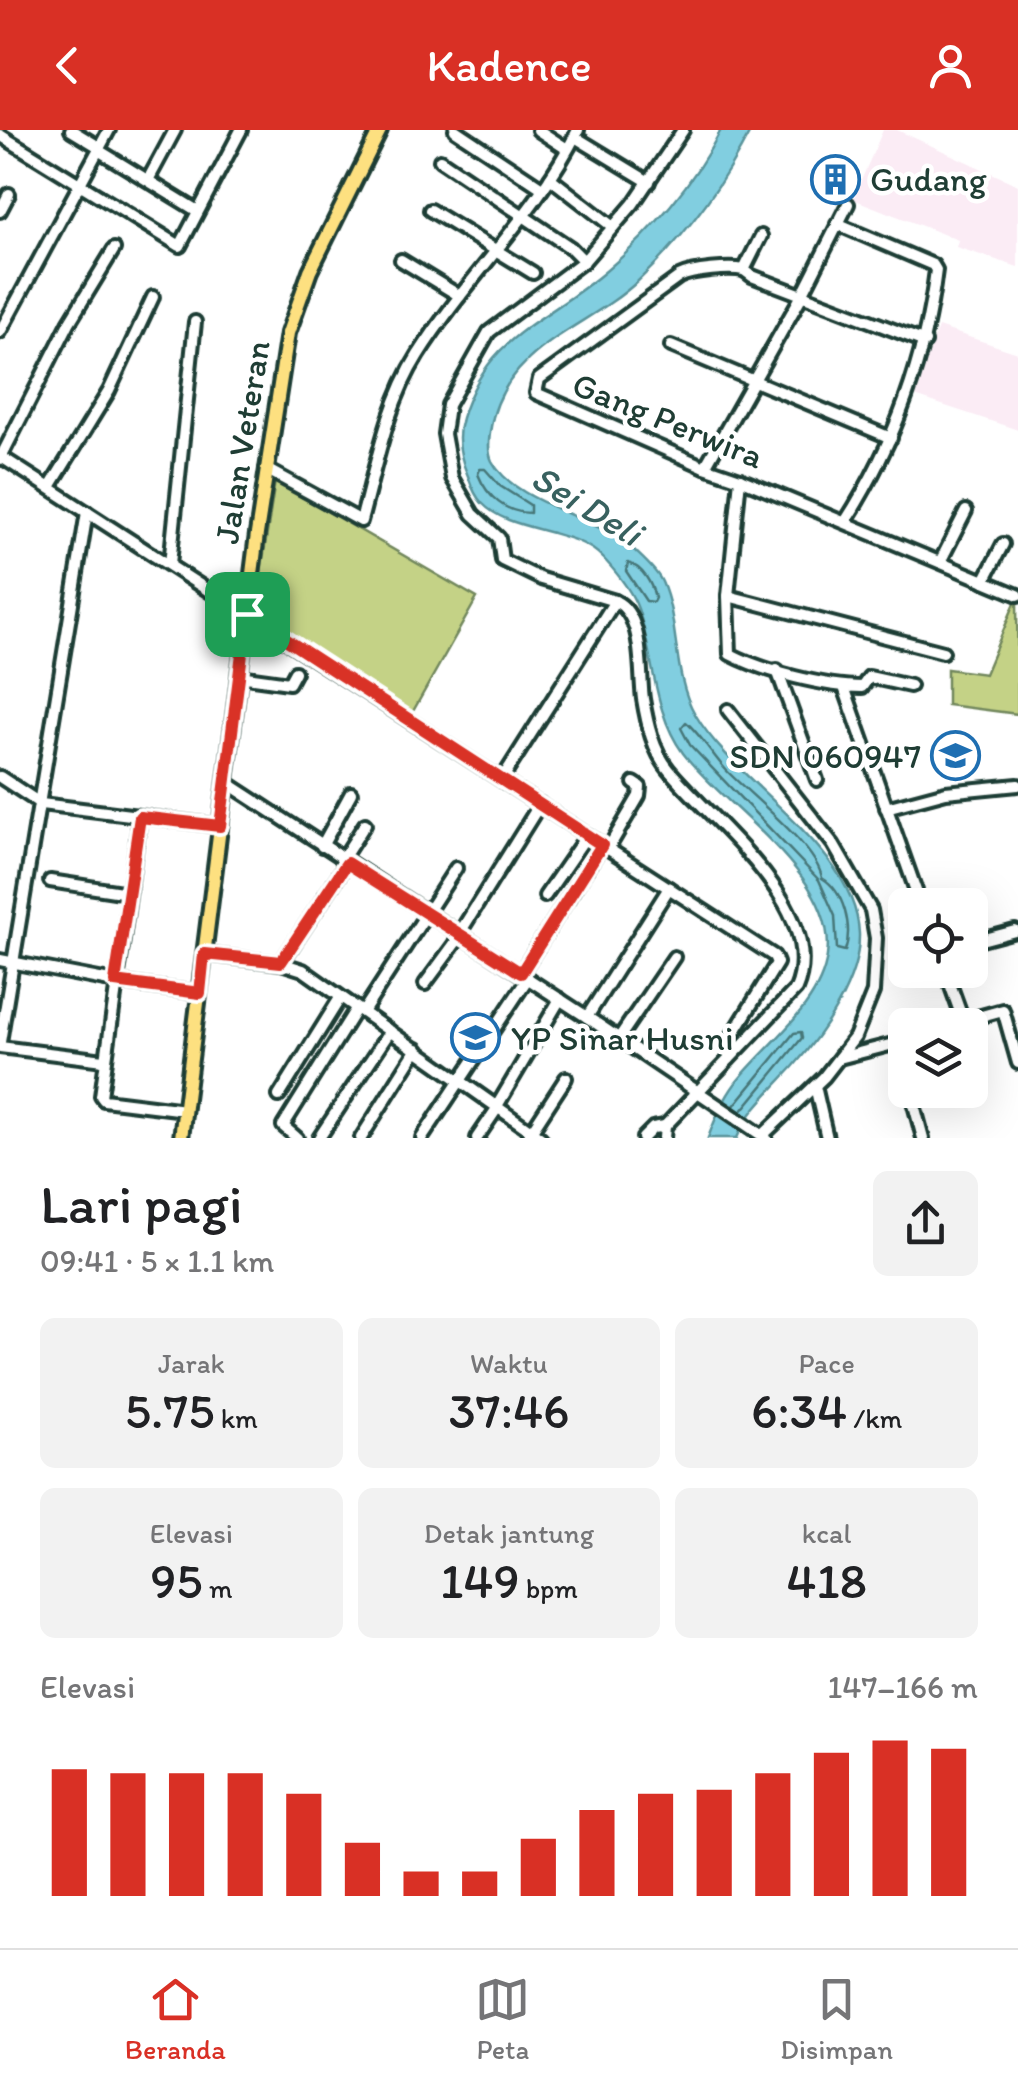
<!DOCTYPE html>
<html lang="id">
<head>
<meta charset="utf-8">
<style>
	:root { --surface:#fff; --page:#f2f2f2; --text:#202124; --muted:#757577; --line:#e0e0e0; --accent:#d93025 }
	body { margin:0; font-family:Itim,sans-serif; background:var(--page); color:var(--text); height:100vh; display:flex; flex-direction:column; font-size:38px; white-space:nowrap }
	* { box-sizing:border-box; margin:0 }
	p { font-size:32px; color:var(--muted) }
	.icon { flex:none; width:55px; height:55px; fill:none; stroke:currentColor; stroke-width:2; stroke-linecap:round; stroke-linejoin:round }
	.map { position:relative; height:1008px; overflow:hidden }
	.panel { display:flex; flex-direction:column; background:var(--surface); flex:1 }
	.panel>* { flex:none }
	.buttons { position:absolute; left:888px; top:758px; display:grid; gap:20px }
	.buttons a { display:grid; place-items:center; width:100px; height:100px; border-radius:15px; background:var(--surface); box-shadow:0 10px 40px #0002; font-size:50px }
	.pin { position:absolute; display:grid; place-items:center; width:85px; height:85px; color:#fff; margin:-42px; border-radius:20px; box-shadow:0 5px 15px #0006 }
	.round { display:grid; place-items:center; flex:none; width:105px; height:105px; border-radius:15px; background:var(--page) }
	.head { display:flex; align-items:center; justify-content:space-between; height:170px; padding:0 40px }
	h1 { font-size:55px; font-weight:600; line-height:75px }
	.stats { display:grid; grid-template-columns:repeat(3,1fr); gap:15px; height:170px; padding:10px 40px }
	.stats div { display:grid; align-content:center; border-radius:15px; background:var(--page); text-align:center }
	.stats b { font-size:50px; font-weight:600 }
	.stats small { font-size:28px; font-weight:400 }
	.stats p { font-size:28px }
	.chart { height:280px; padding:20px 40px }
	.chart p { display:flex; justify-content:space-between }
	.chart svg { width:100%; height:180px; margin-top:10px; stroke:var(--accent); stroke-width:6 }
	header { display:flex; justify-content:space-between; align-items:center; height:130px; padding:0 40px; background:var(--accent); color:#fff; font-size:45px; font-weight:600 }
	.menu { display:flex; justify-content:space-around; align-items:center; height:140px; border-top:2px solid var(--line); background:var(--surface); font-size:28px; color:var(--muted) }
	.menu a { display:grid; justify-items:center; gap:5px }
	.menu .current { color:var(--accent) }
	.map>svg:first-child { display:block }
	.built { fill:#fbecf5 }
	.green { fill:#c4d286; stroke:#72885d; stroke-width:2.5 }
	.water { fill:#81cee0; stroke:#5a949b; stroke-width:2.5 }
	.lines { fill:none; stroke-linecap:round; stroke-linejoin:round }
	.shore { stroke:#467779; stroke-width:2.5 }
	.minor-casing { stroke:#1f3d34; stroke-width:18 }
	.major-casing { stroke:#1f3d34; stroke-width:20 }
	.minor { stroke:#fff; stroke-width:10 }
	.major { stroke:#fde080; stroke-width:12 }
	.route-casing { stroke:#fff; stroke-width:20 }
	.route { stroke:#d93025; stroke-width:12 }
	.labels { text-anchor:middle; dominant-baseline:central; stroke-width:9; stroke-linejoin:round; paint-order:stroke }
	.poi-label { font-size:35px; fill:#1f3d34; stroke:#fff; text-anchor:start }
	.street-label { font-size:35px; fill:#1f3d34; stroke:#fff }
	.water-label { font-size:38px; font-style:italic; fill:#38615f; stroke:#fff }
</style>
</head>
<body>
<header><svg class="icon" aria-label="back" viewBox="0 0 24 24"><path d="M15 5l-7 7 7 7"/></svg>Kadence<svg class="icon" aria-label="person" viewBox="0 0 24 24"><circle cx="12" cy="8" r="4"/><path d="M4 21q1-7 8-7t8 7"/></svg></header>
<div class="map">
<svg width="1018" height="1008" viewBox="0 0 1018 1008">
	<rect width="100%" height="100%" fill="#fff"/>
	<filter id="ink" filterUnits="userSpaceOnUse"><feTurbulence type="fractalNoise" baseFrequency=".01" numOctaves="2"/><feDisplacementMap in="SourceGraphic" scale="20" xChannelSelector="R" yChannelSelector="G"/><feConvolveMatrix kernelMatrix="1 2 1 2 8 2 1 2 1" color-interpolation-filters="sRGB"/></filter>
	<g filter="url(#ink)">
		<g class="built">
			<path d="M883 0H897L1018 55V137L956 117 958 110 853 69Z"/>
			<path d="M938 197 1018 223V300L915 266Z"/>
		</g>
		<g class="green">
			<path d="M275 351 477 468 412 583 255 482Z"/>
			<path d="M1017 468 1018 584 947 575V539L985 544Z"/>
		</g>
		<path class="water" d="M721 0H751C722 56 685 107 638 151 589 197 513 214 493 287 490 300 486 319 492 331 515 374 595 386 632 418 642 428 656 439 662 452 680 493 672 544 695 584 735 654 856 718 859 804 860 851 823 903 793 937 773 959 749 980 737 1008H708C715 989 723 970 735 954 765 915 820 878 827 826 839 747 726 680 683 623 653 583 654 525 638 479 632 461 617 443 604 429 574 396 511 404 482 373 475 366 471 355 468 346 460 328 456 307 462 288 488 203 547 192 607 140 652 102 694 52 721 0Z"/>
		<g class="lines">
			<g class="shore">
				<path d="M485 339 500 356 530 375V383C506 383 487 367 478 344L480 339Z"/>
				<path d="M628 433C643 437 652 454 655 468L653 472 646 471 626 441Z"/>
				<path d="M686 592C701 605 713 626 727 641 751 666 817 717 822 748 844 761 853 797 845 821L837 819 835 786 819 750 690 615 681 598Z"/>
				<path d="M733 977 794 903 801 902 802 908 741 982"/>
			</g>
			<defs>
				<g id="minor">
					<path d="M71 0 99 17"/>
					<path d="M455 0 542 58"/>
					<path d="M538 0 567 19"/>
					<path d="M0 5 180 116 241 0"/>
					<path d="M575 7 649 52"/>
					<path d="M98 20 196 80"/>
					<path d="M440 30 571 118 584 131"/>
					<path d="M550 48 613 97"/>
					<path d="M148 50 175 0"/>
					<path d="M430 80 533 143"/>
					<path d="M0 81 9 64"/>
					<path d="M837 94 933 135 936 140C925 230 894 315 845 392"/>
					<path d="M761 106 744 140 752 146 925 212"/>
					<path d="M401 130 460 166"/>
					<path d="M744 140C730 137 693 140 679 147L539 249 536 263 705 337 740 349 1018 465"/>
					<path d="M0 202 109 0"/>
					<path d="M671 216 891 308"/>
					<path d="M0 326 774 826 777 833 729 911V929"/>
					<path d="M0 329 69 193 114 119"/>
					<path d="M705 337 801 167 848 74"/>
					<path d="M266 339 361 391C376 336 387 274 418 225 467 147 537 83 578 0"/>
					<path d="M740 349 728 466 730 524C762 541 826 557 862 557L869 547 910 556"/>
					<path d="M50 357 109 261 153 167"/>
					<path d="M940 432 966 381"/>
					<path d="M170 434 195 192"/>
					<path d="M984 451 1003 414"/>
					<path d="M728 466 943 522"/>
					<path d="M777 540 817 650"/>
					<path d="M239 546 289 553 295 542"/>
					<path d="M844 557 921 775"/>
					<path d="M728 580 833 714 871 780 876 808 873 862 855 907 824 947 763 1005"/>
					<path d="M0 647 41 674 220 696"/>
					<path d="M502 649 615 471"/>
					<path d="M226 652 587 887 766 1008"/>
					<path d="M886 678 946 662 1018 655"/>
					<path d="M140 687 101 966 104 970 185 980"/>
					<path d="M322 716 351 663"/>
					<path d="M608 719 639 666 640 657 634 653"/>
					<path d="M342 730 365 694"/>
					<path d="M50 751 128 763"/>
					<path d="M545 766 587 705"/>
					<path d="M459 804 540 674"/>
					<path d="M970 813 1015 801"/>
					<path d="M204 824 281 833 303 840 541 1008"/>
					<path d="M0 830 115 852 199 863"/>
					<path d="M281 833 347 733"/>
					<path d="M945 840 963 890"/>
					<path d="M521 843 602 715"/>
					<path d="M425 854 461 805"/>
					<path d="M363 882 456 738"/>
					<path d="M587 887 669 758"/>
					<path d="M949 895 1003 880 1018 933"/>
					<path d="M619 908 674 827"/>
					<path d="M0 912 87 382"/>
					<path d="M896 914 905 943"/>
					<path d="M0 917 104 930"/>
					<path d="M839 928 905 911"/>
					<path d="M815 956 827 1008"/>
					<path d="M910 960 923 1008"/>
					<path d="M279 966 340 868"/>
					<path d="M497 976 560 869"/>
					<path d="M297 1008 283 996 356 879"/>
					<path d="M319 1008 390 901"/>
					<path d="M361 1008 417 919"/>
					<path d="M422 1008 528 848"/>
					<path d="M477 1008 498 977"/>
					<path d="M527 1008 566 948"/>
					<path d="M643 1008 653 998 665 996"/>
					<path d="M664 1008 665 996 796 859C829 780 714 694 669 640 653 621 647 593 643 569 639 542 645 485 615 471L541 449 502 430 499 408 473 384 452 348 444 304 448 275 489 202 584 131 633 74 683 0"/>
				</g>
				<path id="major" d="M181 1008 257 404 288 203 310 141 380 0"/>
			</defs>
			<use href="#minor" class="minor-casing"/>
			<use href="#major" class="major-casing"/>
			<use href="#minor" class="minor"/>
			<use href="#major" class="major"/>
		</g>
	</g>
	<g class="lines" filter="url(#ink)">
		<defs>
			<path id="route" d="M247 484 602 715 521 843 347 733 281 832 204 824 200 863 115 852 140 687 220 696Z"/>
		</defs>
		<use href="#route" class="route-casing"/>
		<use href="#route" class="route"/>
	</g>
	<defs>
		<symbol id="building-ring" viewBox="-11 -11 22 22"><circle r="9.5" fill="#fff" stroke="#1f6fb2" stroke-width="1.5"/><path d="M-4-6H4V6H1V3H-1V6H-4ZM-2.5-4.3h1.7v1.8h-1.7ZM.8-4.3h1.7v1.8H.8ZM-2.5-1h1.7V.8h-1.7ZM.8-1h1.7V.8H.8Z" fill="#1f6fb2"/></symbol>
		<symbol id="school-ring" viewBox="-11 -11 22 22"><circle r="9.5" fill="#fff" stroke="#1f6fb2" stroke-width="1.5"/><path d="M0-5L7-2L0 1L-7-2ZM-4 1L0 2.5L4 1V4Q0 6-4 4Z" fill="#1f6fb2"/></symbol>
	</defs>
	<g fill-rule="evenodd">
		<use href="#building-ring" x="808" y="22" width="55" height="55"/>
		<use href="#school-ring" x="928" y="598" width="55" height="55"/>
		<use href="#school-ring" x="448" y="880" width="55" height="55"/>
	</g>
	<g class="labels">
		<g class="poi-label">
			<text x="870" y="49">Gudang</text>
			<text x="921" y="626" text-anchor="end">SDN 060947</text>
			<text x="511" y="908">YP Sinar Husni</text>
		</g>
		<g class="street-label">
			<text transform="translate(668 290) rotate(22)">Gang Perwira</text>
			<text transform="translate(242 312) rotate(-81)">Jalan Veteran</text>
		</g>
		<g class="water-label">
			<text transform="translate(587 375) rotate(31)">Sei Deli</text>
		</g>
	</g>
</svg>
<div class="buttons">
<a><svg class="icon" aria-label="locate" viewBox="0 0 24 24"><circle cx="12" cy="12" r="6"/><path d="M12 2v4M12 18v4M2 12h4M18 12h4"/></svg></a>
<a><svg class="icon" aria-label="layers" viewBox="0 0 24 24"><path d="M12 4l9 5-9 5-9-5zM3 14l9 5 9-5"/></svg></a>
</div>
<div class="pin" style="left:247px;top:484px;background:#1e9e55"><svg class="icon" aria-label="arrive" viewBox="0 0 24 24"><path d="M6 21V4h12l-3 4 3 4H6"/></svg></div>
</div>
<section class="panel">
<div class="head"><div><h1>Lari pagi</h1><p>09:41 · 5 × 1.1 km</p></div><a class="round"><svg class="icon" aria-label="share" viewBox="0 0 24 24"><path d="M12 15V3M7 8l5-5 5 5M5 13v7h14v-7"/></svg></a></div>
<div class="stats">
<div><p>Jarak</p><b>5.75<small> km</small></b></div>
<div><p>Waktu</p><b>37:46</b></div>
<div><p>Pace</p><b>6:34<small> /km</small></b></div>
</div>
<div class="stats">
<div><p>Elevasi</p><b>95<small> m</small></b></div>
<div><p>Detak jantung</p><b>149<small> bpm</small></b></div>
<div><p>kcal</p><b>418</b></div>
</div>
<div class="chart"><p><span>Elevasi</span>147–166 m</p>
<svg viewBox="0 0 160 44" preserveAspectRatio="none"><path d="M5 44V13M15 44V14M25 44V14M35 44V14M45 44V19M55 44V31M65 44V38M75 44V38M85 44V30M95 44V23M105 44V19M115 44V18M125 44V14M135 44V9M145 44V6M155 44V8"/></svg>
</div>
</section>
<nav class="menu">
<a class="current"><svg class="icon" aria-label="home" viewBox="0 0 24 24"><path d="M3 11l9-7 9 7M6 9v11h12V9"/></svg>Beranda</a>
<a><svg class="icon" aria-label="map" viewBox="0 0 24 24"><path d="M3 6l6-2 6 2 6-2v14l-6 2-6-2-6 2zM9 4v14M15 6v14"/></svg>Peta</a>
<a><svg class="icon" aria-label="saved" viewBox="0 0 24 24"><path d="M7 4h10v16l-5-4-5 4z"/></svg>Disimpan</a>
</nav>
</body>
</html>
